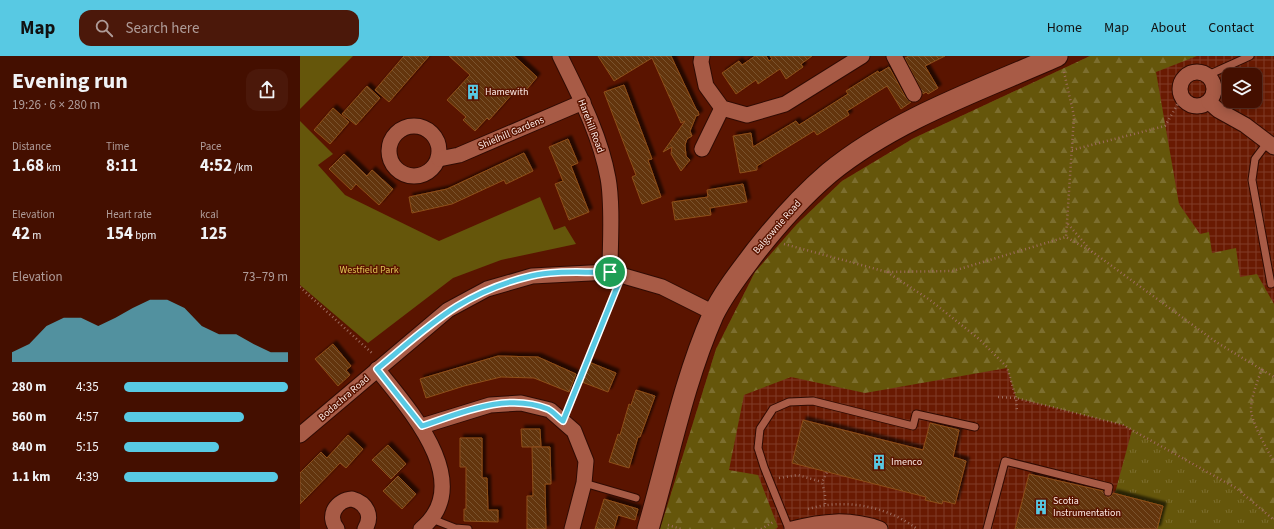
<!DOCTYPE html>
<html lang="en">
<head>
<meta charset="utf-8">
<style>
	:root { --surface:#440f00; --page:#4b180a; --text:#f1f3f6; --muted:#af9c99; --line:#5c2f22; --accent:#58c9e3 }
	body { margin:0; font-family:"Source Sans 3",sans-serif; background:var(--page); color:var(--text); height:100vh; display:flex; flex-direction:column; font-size:15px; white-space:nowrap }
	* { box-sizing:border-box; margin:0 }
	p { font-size:13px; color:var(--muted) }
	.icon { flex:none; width:22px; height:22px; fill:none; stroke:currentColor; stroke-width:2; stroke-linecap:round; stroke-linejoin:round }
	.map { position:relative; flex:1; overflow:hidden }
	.details { display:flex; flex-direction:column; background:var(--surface); width:300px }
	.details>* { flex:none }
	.tools { position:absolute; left:922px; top:12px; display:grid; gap:8px }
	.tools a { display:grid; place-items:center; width:40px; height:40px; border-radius:8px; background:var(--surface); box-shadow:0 2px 10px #0003,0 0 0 1px var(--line); font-size:20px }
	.pin { position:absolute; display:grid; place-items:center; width:34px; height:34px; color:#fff; margin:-17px; border:2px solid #fff; border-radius:50%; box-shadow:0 1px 4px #0007 }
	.round { display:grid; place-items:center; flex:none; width:42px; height:42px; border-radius:12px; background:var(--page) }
	.overview { display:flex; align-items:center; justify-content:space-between; height:68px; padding:0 12px }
	h1 { font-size:22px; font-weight:700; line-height:30px }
	.stats { display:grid; grid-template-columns:repeat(3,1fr); gap:6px; height:68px; padding:4px 12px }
	.stats div { display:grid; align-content:center }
	.stats b { font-size:17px; font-weight:700 }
	.stats small { font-size:11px; font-weight:400 }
	.stats p { font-size:11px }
	.chart { height:112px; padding:8px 12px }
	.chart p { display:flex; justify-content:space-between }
	.chart svg { width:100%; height:72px; margin-top:4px; fill:var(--accent); opacity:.7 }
	ul { padding:0 12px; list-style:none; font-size:13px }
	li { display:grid; grid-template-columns:64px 48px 1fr; align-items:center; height:30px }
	li i { height:10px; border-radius:5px; background:var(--accent) }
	header { display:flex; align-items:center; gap:24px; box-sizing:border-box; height:56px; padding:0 20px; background:var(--accent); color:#111 }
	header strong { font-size:19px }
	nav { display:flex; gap:22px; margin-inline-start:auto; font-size:14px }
	.search { width:280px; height:36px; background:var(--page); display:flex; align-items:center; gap:10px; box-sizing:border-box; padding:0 14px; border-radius:12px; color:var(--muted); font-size:15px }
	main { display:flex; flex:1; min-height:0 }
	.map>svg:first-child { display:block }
	.industrial { fill:url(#industrial-grid); fill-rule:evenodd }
	.grass { fill:url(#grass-tufts) }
	.forest { fill:url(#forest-firs) }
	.park { fill:#65560b }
	.building { fill:url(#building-back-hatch); stroke:#8e4f1a; filter:url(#shadow) }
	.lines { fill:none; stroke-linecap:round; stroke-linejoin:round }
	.lane-casing { stroke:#300b03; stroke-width:9 }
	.street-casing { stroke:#300b03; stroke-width:17 }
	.secondary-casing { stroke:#300b03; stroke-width:23 }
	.path { stroke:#9d6c5e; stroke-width:2.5; stroke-dasharray:1 3; stroke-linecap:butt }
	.lane { stroke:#a85b46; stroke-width:7 }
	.street { stroke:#a85b46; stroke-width:15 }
	.secondary { stroke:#a85b46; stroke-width:21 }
	.route-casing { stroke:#fff; stroke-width:8 }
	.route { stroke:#58c9e3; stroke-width:5 }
	.labels { text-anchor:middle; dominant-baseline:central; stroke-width:3; stroke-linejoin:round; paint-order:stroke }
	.poi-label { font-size:10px; fill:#feebe6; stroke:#5a1400; text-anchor:start }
	.street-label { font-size:10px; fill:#feebe6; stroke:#5a1400 }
	.park-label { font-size:10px; fill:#dfc453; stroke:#5a1400 }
</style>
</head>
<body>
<header>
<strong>Map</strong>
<div class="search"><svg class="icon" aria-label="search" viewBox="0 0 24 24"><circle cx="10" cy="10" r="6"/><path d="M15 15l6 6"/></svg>Search here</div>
<nav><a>Home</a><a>Map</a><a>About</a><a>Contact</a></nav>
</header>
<main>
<section class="details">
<div class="overview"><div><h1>Evening run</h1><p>19:26 · 6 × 280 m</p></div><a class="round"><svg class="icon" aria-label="share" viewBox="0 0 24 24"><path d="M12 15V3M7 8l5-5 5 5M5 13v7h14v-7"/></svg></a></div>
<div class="stats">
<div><p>Distance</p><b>1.68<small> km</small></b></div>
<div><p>Time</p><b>8:11</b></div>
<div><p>Pace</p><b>4:52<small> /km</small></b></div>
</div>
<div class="stats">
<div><p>Elevation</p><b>42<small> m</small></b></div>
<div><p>Heart rate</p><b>154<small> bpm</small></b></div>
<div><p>kcal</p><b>125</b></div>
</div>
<div class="chart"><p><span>Elevation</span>73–79 m</p>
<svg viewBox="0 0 160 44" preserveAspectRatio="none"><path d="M0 44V38L10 33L20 22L30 17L40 17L50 22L60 17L70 11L80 6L90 6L100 11L110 22L120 27L130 27L140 33L150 38L160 38V44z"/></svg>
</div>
<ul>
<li><b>280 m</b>4:35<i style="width:100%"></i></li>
<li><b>560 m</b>4:57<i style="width:73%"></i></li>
<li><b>840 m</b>5:15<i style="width:58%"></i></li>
<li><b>1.1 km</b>4:39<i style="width:94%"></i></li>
</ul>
</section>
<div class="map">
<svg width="974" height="473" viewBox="0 0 974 473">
	<defs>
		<pattern id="industrial-grid" width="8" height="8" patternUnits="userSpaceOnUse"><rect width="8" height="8" fill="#691a02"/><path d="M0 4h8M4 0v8" fill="none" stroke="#803b27"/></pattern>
		<pattern id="grass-tufts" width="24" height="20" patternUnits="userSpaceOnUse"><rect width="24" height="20" fill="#65560b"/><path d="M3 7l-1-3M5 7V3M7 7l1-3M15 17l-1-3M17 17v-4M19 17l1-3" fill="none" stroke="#7c6e2f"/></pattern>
		<pattern id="forest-firs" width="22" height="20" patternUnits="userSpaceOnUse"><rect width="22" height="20" fill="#65560b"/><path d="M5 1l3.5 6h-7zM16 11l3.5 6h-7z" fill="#7c6e2f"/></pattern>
		<pattern id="building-back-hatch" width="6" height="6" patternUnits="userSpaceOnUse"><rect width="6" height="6" fill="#63340a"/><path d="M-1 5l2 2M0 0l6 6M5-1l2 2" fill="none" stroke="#7a522e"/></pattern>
		<filter id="shadow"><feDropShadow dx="3.5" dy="-3.5" stdDeviation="1" flood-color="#0009"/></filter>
	</defs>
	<rect width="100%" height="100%" fill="#5a1400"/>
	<path class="industrial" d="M790 0H974V473H360L416 293 455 216 497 168 542 125 614 82ZM929 19H955V45H929Z"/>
	<path class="grass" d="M832 374 936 432 974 464V473H857L863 450 815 437Z"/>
	<path class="forest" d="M790 0H897L856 16 879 148 900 178 909 176 912 197 936 192 940 221 957 218 974 248V464L936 432 823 369 716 342 707 312 565 337 491 321 444 339 429 414 458 419 478 471 475 473H360L416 293 455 216 497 168 542 125 614 82Z"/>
	<g class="park">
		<path d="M0 0H53L0 53Z"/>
		<path d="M0 65 33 98 18 109 45 139 139 185 240 141 254 174 265 170 276 188 201 204 153 222 68 287 0 229Z"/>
	</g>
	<g class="building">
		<path d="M104 0H129L89 46 75 34Z"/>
		<path d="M149 0H214L237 21 227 33 225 31 218 39 214 36 189 64 187 62 175 75 163 64 166 61 147 44 170 19Z"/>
		<path d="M298 0H371L396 53 398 55 399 59 396 60 390 75 392 80 387 83 385 89 386 100 390 104 381 115 371 98 372 91 363 96 385 65 381 67 352 2 314 25Z"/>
		<path d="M455 0H466L469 5 472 3 470 0H512L501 8 503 11 486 23 480 13 458 28 456 24 436 38 422 17 439 5 442 9Z"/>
		<path d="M609 0H645L625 10 638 32 628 38 626 36 623 38 605 2Z"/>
		<path d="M589 11 606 42 611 46 601 53 587 30 547 55 549 59 517 79 514 75 457 110V114L440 117 433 80 451 77 453 91 496 65 499 69 548 38 546 35 578 15 579 17Z"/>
		<path d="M324 29 352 103 348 104 361 141 342 148 332 121 336 119 304 36Z"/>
		<path d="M67 30 80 42 56 69 42 58Z"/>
		<path d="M33 52 49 66 30 88 14 74Z"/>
		<path d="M268 83 278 107 271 110 289 156 269 164 255 128 263 125 249 91Z"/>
		<path d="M224 97 233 115 206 128 204 124 152 148 112 157 109 141 147 133Z"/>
		<path d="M44 98 67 120 72 114 93 133 79 149 56 128 51 134 29 113Z"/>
		<path d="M443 128 447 146 410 152 411 159 375 164 372 146 408 141 407 134Z"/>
		<path d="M33 288 51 310 46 314 50 319 38 330 15 303Z"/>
		<path d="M198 300 238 301 276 318 269 336 234 322 201 321 164 330 126 342 120 323Z"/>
		<path d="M289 306 316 317 308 336 282 326Z"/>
		<path d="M336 334 355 340 340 381H338L329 412 309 406 318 378 320 379 329 348 331 349Z"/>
		<path d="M503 364 623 394 630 367 659 374 653 401 666 405 655 448 643 445 642 448 625 444 626 441 492 407Z"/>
		<path d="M221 373H240L241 391H222Z"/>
		<path d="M48 379 63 393 46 412 40 407 0 448V417L21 396 27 402Z"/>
		<path d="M160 382H182V422H187L188 454H198V466L164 465V453H166V411H160Z"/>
		<path d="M88 389 106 408 91 423 72 404Z"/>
		<path d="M232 391H250L251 428H245L246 473H227V440H233Z"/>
		<path d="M729 418 803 435 807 441H810L813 437 863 450 857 473H715Z"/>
		<path d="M98 420 116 438 102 453 83 435Z"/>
		<path d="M304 443 338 453 335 464 318 459 314 473H295Z"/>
	</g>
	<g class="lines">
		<defs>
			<g id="lane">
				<path d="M908 19 950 0"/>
				<path d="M967 87 955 103 952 124 971 228"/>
				<path d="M284 427 336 442"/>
				<path d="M132 463 155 472 168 473"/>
				<path d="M489 473 464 411 458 392 460 373 473 353 489 346 513 345 613 370 616 358 675 371"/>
				<path d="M687 473 705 405 809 431 808 436"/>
			</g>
			<g id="street">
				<path d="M260 0C279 39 300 78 308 122 313 149 310 188 310 216"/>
				<path d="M402 0 401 6 406 30 422 52 447 59 485 48 562 0"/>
				<path d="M594 0 614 38"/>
				<circle cx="897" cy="33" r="17"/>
				<path d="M909 46 918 54 945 69 974 91"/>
				<circle cx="114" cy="95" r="25"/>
				<path d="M402 93 422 52"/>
				<path d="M139 103 159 99 283 46"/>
				<path d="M77 313C108 352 177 427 121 473"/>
				<path d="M122 370 190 349 221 347 250 354 274 375 286 405 284 427 272 473"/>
				<path d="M0 379 148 254 187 233 232 220 310 216 362 231 414 257"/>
				<path d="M37 473C26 459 37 444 52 443 67 447 73 460 65 473"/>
				<path d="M492 473C523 465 549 462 580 473"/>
			</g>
			<path id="secondary" d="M348 473C369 401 383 327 413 259 424 236 441 215 456 195 478 167 502 140 529 117 595 63 680 34 757 0"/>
		</defs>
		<use href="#lane" class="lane-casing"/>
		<use href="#street" class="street-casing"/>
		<use href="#secondary" class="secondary-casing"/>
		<g class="path">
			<path d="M764 16 774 60 766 181"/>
			<path d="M772 94 865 70 882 41"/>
			<path d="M768 168 792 196"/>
			<path d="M484 188 587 216 653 215 766 181 794 197 916 286 974 321"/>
			<path d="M587 216 630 244 679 283 707 311 716 342 717 356"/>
			<path d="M0 231 73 298"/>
			<path d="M962 313C957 326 952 339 951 352 950 364 968 395 974 406"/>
			<path d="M698 341 716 342 823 369 936 432 974 464"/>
			<path d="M269 350 316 232"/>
			<path d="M479 422 498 419 522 426"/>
			<path d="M525 448V439L522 426 527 416"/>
			<path d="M508 453C545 442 587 450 617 473"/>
			<path d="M368 469 381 473"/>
			<path d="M461 473 475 465"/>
		</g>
		<use href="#lane" class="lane"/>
		<use href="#street" class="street"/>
		<use href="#secondary" class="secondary"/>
	</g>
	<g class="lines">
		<defs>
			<path id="route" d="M310 216 322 219 263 365C258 362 254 356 248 353 207 336 161 357 122 370L77 313C129 270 162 236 231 220 256 214 284 217 310 216Z"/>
		</defs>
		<use href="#route" class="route-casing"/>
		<use href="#route" class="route"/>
	</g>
	<defs>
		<symbol id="building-bare" viewBox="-9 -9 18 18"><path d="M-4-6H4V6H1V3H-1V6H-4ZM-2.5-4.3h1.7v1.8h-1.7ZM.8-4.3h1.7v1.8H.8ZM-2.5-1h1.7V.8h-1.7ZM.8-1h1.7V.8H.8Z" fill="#58c9e3" stroke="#5a1400" stroke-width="2.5" paint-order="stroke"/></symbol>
	</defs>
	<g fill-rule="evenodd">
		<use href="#building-bare" x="162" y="25" width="22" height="22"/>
		<use href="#building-bare" x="568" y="395" width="22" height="22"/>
		<use href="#building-bare" x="730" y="440" width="22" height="22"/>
	</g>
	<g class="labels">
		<g class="poi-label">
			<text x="185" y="36">Hamewith</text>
			<text x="591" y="406">Imenco</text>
			<text x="753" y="445">Scotia<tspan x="753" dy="12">Instrumentation</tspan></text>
		</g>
		<g class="street-label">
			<text transform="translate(291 70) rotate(69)">Harehill Road</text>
			<text transform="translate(211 77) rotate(-23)">Shielhill Gardens</text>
			<text transform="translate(477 171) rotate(-49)">Balgownie Road</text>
			<text transform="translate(44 342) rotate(-41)">Bodachra Road</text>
		</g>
		<g class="park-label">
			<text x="69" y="214">Westfield Park</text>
		</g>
	</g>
</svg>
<div class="tools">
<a><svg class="icon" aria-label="layers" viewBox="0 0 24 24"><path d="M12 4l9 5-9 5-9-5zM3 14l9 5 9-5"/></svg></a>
</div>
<div class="pin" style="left:310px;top:216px;background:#1e9e55"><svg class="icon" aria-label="arrive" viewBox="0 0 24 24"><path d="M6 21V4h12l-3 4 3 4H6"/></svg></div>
</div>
</main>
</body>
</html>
